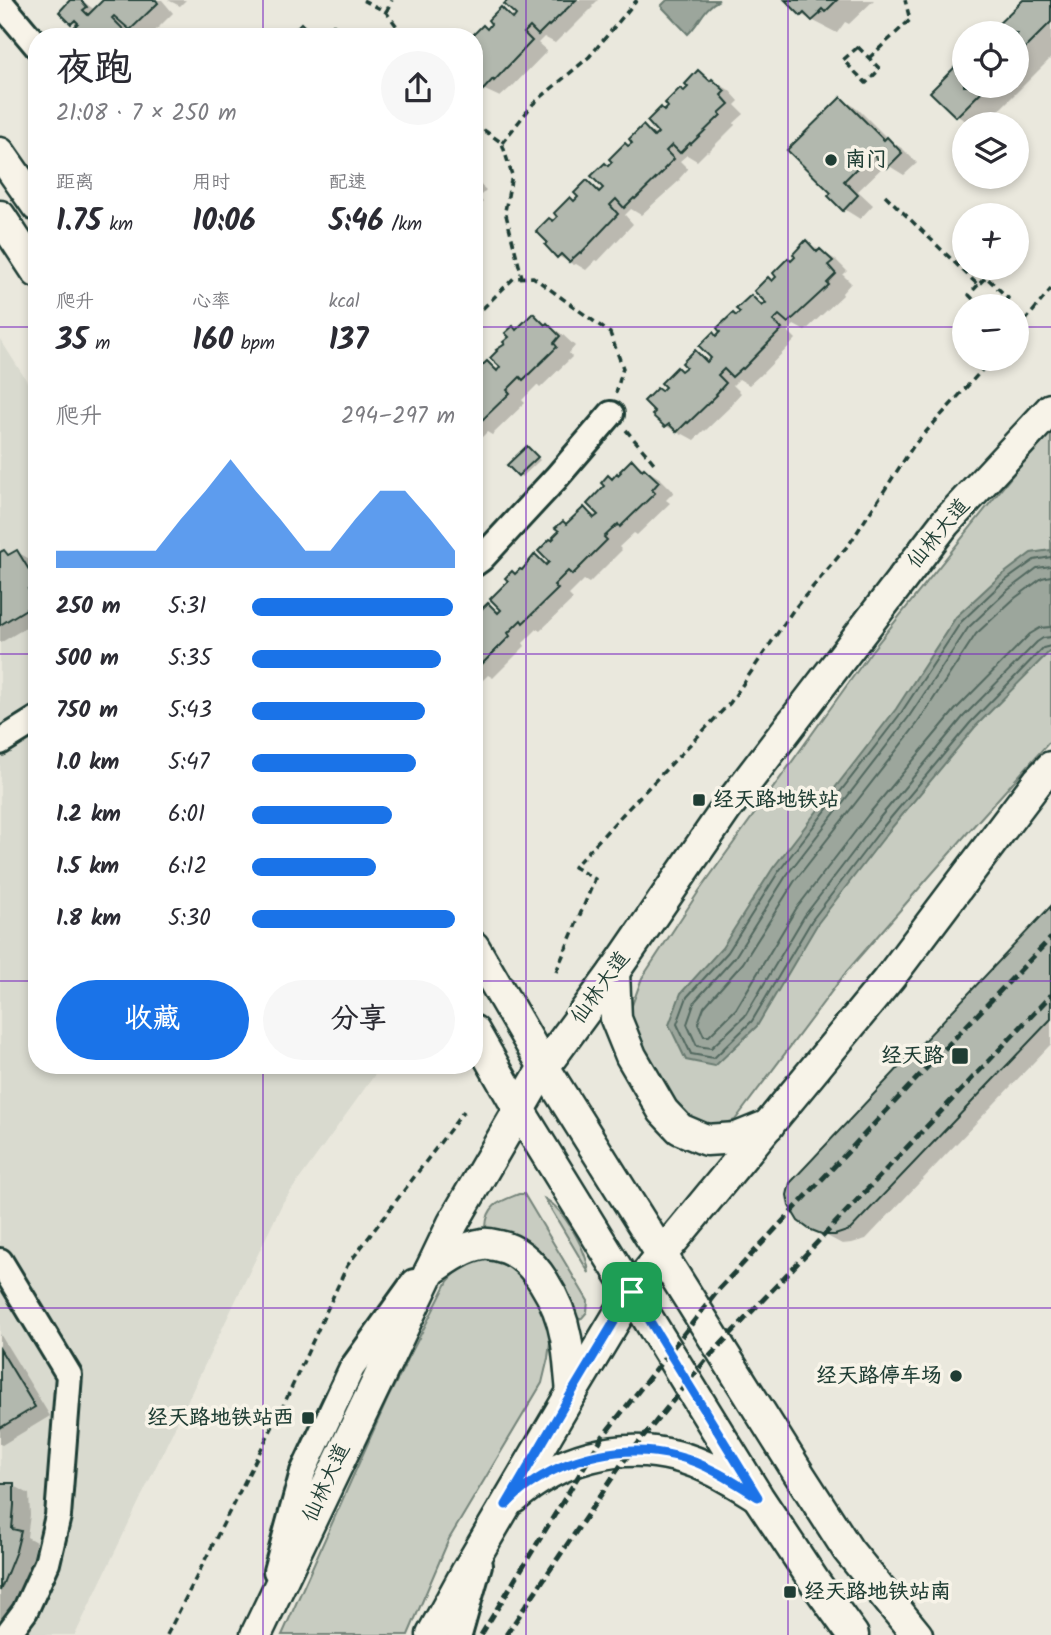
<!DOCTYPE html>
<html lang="zh">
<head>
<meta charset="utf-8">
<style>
	:root { --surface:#fff; --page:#f7f7f7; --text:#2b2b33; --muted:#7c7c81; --accent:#1a73e8 }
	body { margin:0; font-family:Kalam,"LXGW WenKai TC",sans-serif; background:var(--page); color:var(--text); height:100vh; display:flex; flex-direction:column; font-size:26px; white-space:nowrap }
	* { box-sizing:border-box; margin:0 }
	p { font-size:23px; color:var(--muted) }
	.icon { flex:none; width:38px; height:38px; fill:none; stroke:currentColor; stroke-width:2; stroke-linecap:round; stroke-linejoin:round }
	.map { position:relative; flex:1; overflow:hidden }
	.drawer { position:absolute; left:28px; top:28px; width:455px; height:1046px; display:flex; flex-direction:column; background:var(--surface); border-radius:28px; box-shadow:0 4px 10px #0003 }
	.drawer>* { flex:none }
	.fabs { position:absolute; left:952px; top:21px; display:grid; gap:14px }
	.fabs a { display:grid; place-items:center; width:77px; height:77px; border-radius:50%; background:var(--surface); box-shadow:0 4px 10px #0003; font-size:35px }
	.pin { position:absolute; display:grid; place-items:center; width:60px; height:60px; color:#fff; margin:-30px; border-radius:14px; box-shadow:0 4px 10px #0006 }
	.round { display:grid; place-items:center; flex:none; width:74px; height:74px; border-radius:37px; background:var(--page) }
	.overview { display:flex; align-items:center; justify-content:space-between; height:119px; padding:0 28px }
	h1 { font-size:38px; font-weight:600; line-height:52px }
	.figures { display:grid; grid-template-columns:repeat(3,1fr); gap:10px; height:119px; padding:7px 28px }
	.figures div { display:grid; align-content:center }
	.figures b { font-size:30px; font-weight:600 }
	.figures small { font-size:19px; font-weight:400 }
	.figures p { font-size:19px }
	.chart { height:196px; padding:14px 28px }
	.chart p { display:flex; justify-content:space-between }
	.chart svg { width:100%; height:126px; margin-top:7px; fill:var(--accent); opacity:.7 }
	.button { display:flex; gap:14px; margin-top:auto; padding:14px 28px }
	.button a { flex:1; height:80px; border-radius:42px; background:var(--accent); color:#fff; font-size:28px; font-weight:600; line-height:80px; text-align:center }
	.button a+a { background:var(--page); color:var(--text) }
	ul { padding:0 28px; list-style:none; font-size:23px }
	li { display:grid; grid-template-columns:112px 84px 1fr; align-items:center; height:52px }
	li i { height:18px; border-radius:9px; background:var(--accent) }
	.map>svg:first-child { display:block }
	.built { fill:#d9dacf }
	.green { fill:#c8ccc1; stroke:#74847a; stroke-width:2 }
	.water { fill:#9ca69c; stroke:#6a7c72; stroke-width:2 }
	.shadow { fill:#0003 }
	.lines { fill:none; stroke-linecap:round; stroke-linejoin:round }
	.shore { stroke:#51675e; stroke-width:2 }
	.building { fill:#b2b8ae; stroke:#1f3d34; stroke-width:2 }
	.minor-casing { stroke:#1f3d34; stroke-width:30 }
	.major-casing { stroke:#1f3d34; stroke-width:35 }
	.path { stroke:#1f3d34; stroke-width:3.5; stroke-dasharray:7 5; stroke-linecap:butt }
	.minor { stroke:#f7f3e8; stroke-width:24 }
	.major { stroke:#f7f3e8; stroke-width:30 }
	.rail { stroke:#1f3d34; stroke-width:5; stroke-dasharray:10 5; stroke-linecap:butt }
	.route-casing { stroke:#fff; stroke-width:14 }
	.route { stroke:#1a73e8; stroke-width:9 }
	.grid { fill:none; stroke:#7b2cbf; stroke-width:2; stroke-opacity:0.55 }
	.poi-dot { fill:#1f3d34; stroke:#f7f3e8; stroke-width:2.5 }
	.labels { text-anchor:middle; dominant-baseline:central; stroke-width:7; stroke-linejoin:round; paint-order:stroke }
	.poi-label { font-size:21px; font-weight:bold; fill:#1f3d34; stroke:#f7f3e8; text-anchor:start }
	.street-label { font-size:21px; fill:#1f3d34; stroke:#f7f3e8 }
</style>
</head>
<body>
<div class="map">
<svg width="1051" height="1635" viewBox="0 0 1051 1635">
	<rect width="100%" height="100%" fill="#eae8dd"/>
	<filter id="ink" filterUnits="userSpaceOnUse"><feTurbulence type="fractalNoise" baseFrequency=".0143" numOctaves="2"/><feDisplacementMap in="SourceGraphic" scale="14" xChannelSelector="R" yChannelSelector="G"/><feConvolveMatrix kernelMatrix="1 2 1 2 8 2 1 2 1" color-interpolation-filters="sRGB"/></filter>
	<g filter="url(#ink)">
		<path class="built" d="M0 339 37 397V1066H381L283 1202 75 1635H0Z"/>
		<g class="green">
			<path d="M1051 433V740L970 830 847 971 735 1120 715 1128 699 1124 677 1113 633 1034 631 1008 642 978 699 891 873 649 1015 472Z"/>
			<path d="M519 1194H524L588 1301 587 1312 582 1318 573 1321 486 1227C487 1204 501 1201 519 1194Z"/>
			<path d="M545 1199C564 1209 587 1251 589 1273Z"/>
			<path d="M484 1258H503L523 1267 552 1327 548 1358 542 1383 449 1539 408 1635H282L388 1398 448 1281 463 1265Z"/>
		</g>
		<g class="water">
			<path d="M667 0H719C703 8 700 23 688 34L661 6Z"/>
			<path d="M1051 550V650L975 727 889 831 818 923 757 1026 715 1066 686 1060 669 1025 681 993 722 948 773 868 896 709 956 617 998 578 1031 553Z"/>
		</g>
		<g class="shadow">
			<path d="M73 0H81L95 10 105 0H162L173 13 149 37H145L126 26 125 27 135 37H69L79 26 72 22Z"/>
			<path d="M168 0H186L180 6Z"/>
			<path d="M511 0H598L592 6 593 7 566 34 565 33 555 43 544 37 538 43 547 51 511 88H510L500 97 474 85V37L488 30 501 10 516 18 519 15Z"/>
			<path d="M787 0H874L849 24 845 22 837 33 802 15Z"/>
			<path d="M1025 0H1051V58L985 124H972L957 116 933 92 964 61V86H1017V33H992Z"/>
			<path d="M301 25 317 34 320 37H290Z"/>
			<path d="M699 72 729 90 739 101 735 105 744 114 734 123 735 125 708 152 707 151 697 161 687 155 680 161 688 169 679 179 680 180 641 215 631 209 625 215 633 224 598 261 596 260 586 270 576 264 574 265 558 256 554 222 575 202 587 182 602 191 610 167 630 147 643 127 658 136 665 112 685 93Z"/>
			<path d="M841 99 857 108 890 141 903 149 917 163 904 175 886 164 858 191 873 205 860 219 844 209 833 193Z"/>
			<path d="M474 179 486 190 478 198 483 202 474 211Z"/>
			<path d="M806 242 836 260 847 271 843 275 851 283 842 293 843 295 805 331 794 325 788 331 796 339 760 376H759L749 385 739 379 733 385 741 393 731 404 732 405 705 431 704 430 694 440 683 434 682 435 666 426 662 392 688 367 695 352 710 361 713 358 717 337 738 317 751 297 766 305 772 282 793 262Z"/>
			<path d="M533 315 563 335 575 346 569 353 572 357 540 388 537 385 522 400 525 403 492 435 487 432 474 445V376L487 363 500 370 508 344 517 331Z"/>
			<path d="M530 450 540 460 522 477 519 475Z"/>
			<path d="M632 461 661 479 674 492 666 500 670 503 637 535 634 533 619 547 622 550 589 583 584 580 569 595 573 599 540 631 537 629 523 643 525 646 493 678 488 675 483 680 474 675V617L488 605 507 615 516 576 522 572 536 557 549 564 567 525 584 509 598 517 613 480 619 476Z"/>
			<path d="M4 552 11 556 17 552 33 561 37 567V621L0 643V554Z"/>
			<path d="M1051 908V1044L866 1239 852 1243 842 1244 810 1227Z"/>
			<path d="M0 1334 50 1416 2 1445 0 1444Z"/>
			<path d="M0 1485H13L29 1494 30 1515 27 1537 36 1542 32 1561 16 1599 0 1623Z"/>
		</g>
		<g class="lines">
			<g class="shore">
				<path d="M1051 557 1034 560 1002 583 961 622 901 713 779 871 728 952 687 997 677 1024 691 1054 714 1058 752 1021 812 920 883 827 970 723 1043 648 1051 646"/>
				<path d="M1051 566 1037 568 1008 590 968 628 908 718 786 876 735 957 695 1001 687 1024 697 1046 711 1048 745 1016 805 915 877 821 963 717 1037 642 1043 638 1051 637"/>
				<path d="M1051 576 1042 578 1015 598 976 634 917 724 794 882 743 963 704 1007 698 1023 704 1036H709L736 1009 796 909 868 815 955 710 1030 634 1040 628 1051 627"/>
			</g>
		</g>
		<g class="building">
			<path d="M70 0H81L87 7 83 10 88 15 103 0H156L158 3 130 30 114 16 112 18 124 30 123 31 126 34 124 37H68L70 35 69 33 78 23 75 20 71 24 59 12Z"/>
			<path d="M508 0H576L549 26 548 25 538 35 530 27 524 33 532 41 494 81 493 79 483 90 474 82V37H471L483 25 487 29 491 24 488 20 501 7 513 19 516 15 504 4Z"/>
			<path d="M785 0H837L825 12 822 9 819 12 821 13 812 21 804 13 801 16Z"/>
			<path d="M1023 0H1051V22L1017 56V33H989Z"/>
			<path d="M301 23 315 37H287Z"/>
			<path d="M333 24 344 33 341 36 342 37H318L321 33 323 35Z"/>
			<path d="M964 58V86H987L956 117 930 92Z"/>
			<path d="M698 70 710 81 712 79 725 91 721 95 729 104 719 113 721 115 691 144 690 143 680 153 672 145 666 151 674 159 664 169 665 170 635 199 634 198 624 208 616 199 610 205 618 214 581 253 580 252 569 262 561 254 557 258 545 245 547 242 536 231 549 218 553 221 557 217 554 213 570 197 574 201 578 197 574 193 587 180 599 192 603 188 591 176 605 163 608 166 612 162 609 159 625 143 628 146 632 143 629 139 643 125 654 137 658 133 647 121 661 107 664 111 668 107 665 103 680 88 684 91 688 87 685 84Z"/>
			<path d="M841 97 884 140 887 137 902 153 887 168 872 153 844 181 858 195 843 211 828 196 831 193 787 150Z"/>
			<path d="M806 240 817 252 820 249 833 261 828 265 836 274 827 283 829 285 788 323 779 315 773 321 782 329 743 369 742 368 732 377 724 369 718 375 726 383 716 394 717 395 688 423 687 422 677 432 669 424 665 427 652 415 655 412 644 401 657 388 661 391 665 387 661 383 677 367 681 371 686 367 682 363 695 350 707 362 711 358 699 346 713 332 716 336 720 332 717 328 733 313 736 316 740 312 736 309 751 295 762 306 766 303 754 291 768 277 772 281 776 277 773 273 788 258 791 261 795 257 793 254Z"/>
			<path d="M533 313 545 325 547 323 560 336 554 343 557 347 523 380 520 377 507 390 510 393 475 427 474 373 487 361 497 371 500 367 490 358 497 351 496 350 505 344 503 342 509 337 505 333 513 326 516 330Z"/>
			<path d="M527 446 538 457 518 476 507 465Z"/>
			<path d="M632 459 642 470 644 468 659 482 652 490 655 493 620 527 618 524 604 537 607 540 572 575 568 571 554 585 558 589 523 623 521 620 508 633 510 636 476 670 474 668V616L488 603 498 613 501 610 490 599 508 581 505 578 512 571 515 574 520 569 522 570 535 554 546 565 549 562 538 551 550 539 552 540 554 538 553 537 559 531 555 528 563 521 566 524 584 507 594 518 598 515 587 504 604 486 601 483 608 475 612 479 617 473 618 475 621 472 620 471Z"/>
			<path d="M4 550 8 555 17 550 37 583V584L28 589 36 603 0 625V552Z"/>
			<path d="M1051 906V1019L850 1230 835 1235H824L809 1229 798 1221 789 1206 787 1195 790 1183Z"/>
			<path d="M0 1349 35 1407 0 1428Z"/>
			<path d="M0 1483H14V1505L12 1529 21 1531 16 1551 0 1591Z"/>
		</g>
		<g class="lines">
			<defs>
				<g id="minor">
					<path d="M0 2 37 46"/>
					<path d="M474 564 481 559 556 478 611 414"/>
					<path d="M0 742 37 719"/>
					<path d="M0 1261 69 1375 58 1516 47 1563 25 1611 7 1635"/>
					<path d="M276 1571 303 1472 352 1368 414 1282"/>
					<path d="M459 1635 479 1565"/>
				</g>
				<g id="major">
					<path d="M0 153 37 206"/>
					<path d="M0 216 37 272"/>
					<path d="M474 947 544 1067 799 1474 848 1550 917 1635"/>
					<path d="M614 972 616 1019 631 1056 663 1111 680 1129 706 1140 737 1138 769 1125"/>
					<path d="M474 1031 518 1108 758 1497 814 1581 853 1635"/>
					<path d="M430 1271C446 1260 463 1247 483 1244 488 1243 494 1245 499 1246 535 1253 560 1304 566 1338 569 1355 570 1374 572 1392"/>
					<path d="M514 1498C558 1459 619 1441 676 1456 704 1463 730 1479 754 1494"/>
					<path d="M256 1635 453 1223 544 1067 614 972 726 809 945 523 1051 409"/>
					<path d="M432 1635 467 1571 572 1392 632 1292 662 1254 891 976 1038 781 1051 767"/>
				</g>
			</defs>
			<use href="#minor" class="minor-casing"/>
			<use href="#major" class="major-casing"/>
			<g class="path">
				<path d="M363 0 386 12 405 37"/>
				<path d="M386 12 392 0"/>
				<path d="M858 47 880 69 866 83 843 60Z"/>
				<path d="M869 58 910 20 905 0"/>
				<path d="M474 123 502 143 512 175 505 211 522 277"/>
				<path d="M502 143 533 104 589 57 637 0"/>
				<path d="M885 195 978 285 986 277 1008 298 1001 306"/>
				<path d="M978 285 969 295 980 306"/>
				<path d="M474 317 514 278 533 277 610 333 623 368 616 393"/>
				<path d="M1017 331 1051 289"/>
				<path d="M626 430 654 463"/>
				<path d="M556 972 595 879 574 867 623 814 730 703 794 609 850 543 914 445 992 359"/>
				<path d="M167 1635 285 1402 347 1266 464 1111"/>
			</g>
			<use href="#minor" class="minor"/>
			<use href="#major" class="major"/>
			<g class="rail">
				<path d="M481 1635 603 1436 720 1288 950 1043 1051 938"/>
				<path d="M506 1635 623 1462 706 1360 1051 995"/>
			</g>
		</g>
	</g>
	<g class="lines" filter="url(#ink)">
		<defs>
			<path id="route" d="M632 1292 758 1497C733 1481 705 1463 676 1456 625 1443 568 1456 526 1487 519 1492 512 1499 506 1505L572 1392Z"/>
		</defs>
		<use href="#route" class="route-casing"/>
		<use href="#route" class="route"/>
	</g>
	<path class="grid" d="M263 0V37M526 0V1635M788 0V1635M0 327H37M474 327H964M1017 327H1051M0 654H37M474 654H1051M0 981H37M474 981H1051M263 1066V1635M0 1308H1051"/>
	<g class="poi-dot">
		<circle cx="831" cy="160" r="7"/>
		<rect x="692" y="793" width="14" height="14" rx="3.5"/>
		<rect x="951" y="1047" width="18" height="18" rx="3.5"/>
		<circle cx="956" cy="1376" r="7"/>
		<rect x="301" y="1411" width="14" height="14" rx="3.5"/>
		<rect x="783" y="1585" width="14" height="14" rx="3.5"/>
	</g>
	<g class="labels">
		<g class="poi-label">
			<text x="845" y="160">南门</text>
			<text x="713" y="800">经天路地铁站</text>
			<text x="944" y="1056" text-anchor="end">经天路</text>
			<text x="942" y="1376" text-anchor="end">经天路停车场</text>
			<text x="294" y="1418" text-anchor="end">经天路地铁站西</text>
			<text x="804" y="1592">经天路地铁站南</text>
		</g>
		<g class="street-label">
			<text transform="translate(939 534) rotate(-50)">仙林大道</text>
			<text transform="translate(601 988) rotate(-54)">仙林大道</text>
			<text transform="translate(327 1483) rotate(-65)">仙林大道</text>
		</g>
	</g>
</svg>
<div class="fabs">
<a><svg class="icon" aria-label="locate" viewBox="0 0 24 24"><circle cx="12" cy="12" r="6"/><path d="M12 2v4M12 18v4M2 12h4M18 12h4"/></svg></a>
<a><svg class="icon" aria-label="layers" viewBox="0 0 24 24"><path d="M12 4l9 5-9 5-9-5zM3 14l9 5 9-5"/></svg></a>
<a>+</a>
<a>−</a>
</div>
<div class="pin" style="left:632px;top:1292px;background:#1e9e55"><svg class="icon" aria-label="arrive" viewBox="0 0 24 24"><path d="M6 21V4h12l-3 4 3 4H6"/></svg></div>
<section class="drawer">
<div class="overview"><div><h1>夜跑</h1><p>21:08 · 7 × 250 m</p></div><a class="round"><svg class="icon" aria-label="share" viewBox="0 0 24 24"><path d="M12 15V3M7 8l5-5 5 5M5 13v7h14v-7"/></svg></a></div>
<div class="figures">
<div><p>距离</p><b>1.75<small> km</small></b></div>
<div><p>用时</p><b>10:06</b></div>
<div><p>配速</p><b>5:46<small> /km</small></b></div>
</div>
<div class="figures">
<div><p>爬升</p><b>35<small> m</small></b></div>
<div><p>心率</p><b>160<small> bpm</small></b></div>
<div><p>kcal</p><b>137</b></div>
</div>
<div class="chart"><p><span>爬升</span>294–297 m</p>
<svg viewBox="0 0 160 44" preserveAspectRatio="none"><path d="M0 44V38L10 38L20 38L30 38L40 38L50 27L60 17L70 6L80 17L90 27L100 38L110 38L120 27L130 17L140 17L150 27L160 38V44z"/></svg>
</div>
<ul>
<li><b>250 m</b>5:31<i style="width:99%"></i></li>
<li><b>500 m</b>5:35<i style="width:93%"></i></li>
<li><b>750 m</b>5:43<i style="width:85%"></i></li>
<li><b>1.0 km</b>5:47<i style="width:81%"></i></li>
<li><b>1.2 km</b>6:01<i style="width:69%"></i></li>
<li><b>1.5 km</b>6:12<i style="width:61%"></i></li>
<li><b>1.8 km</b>5:30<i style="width:100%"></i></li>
</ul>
<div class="button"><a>收藏</a><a>分享</a></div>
</section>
</div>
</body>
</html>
